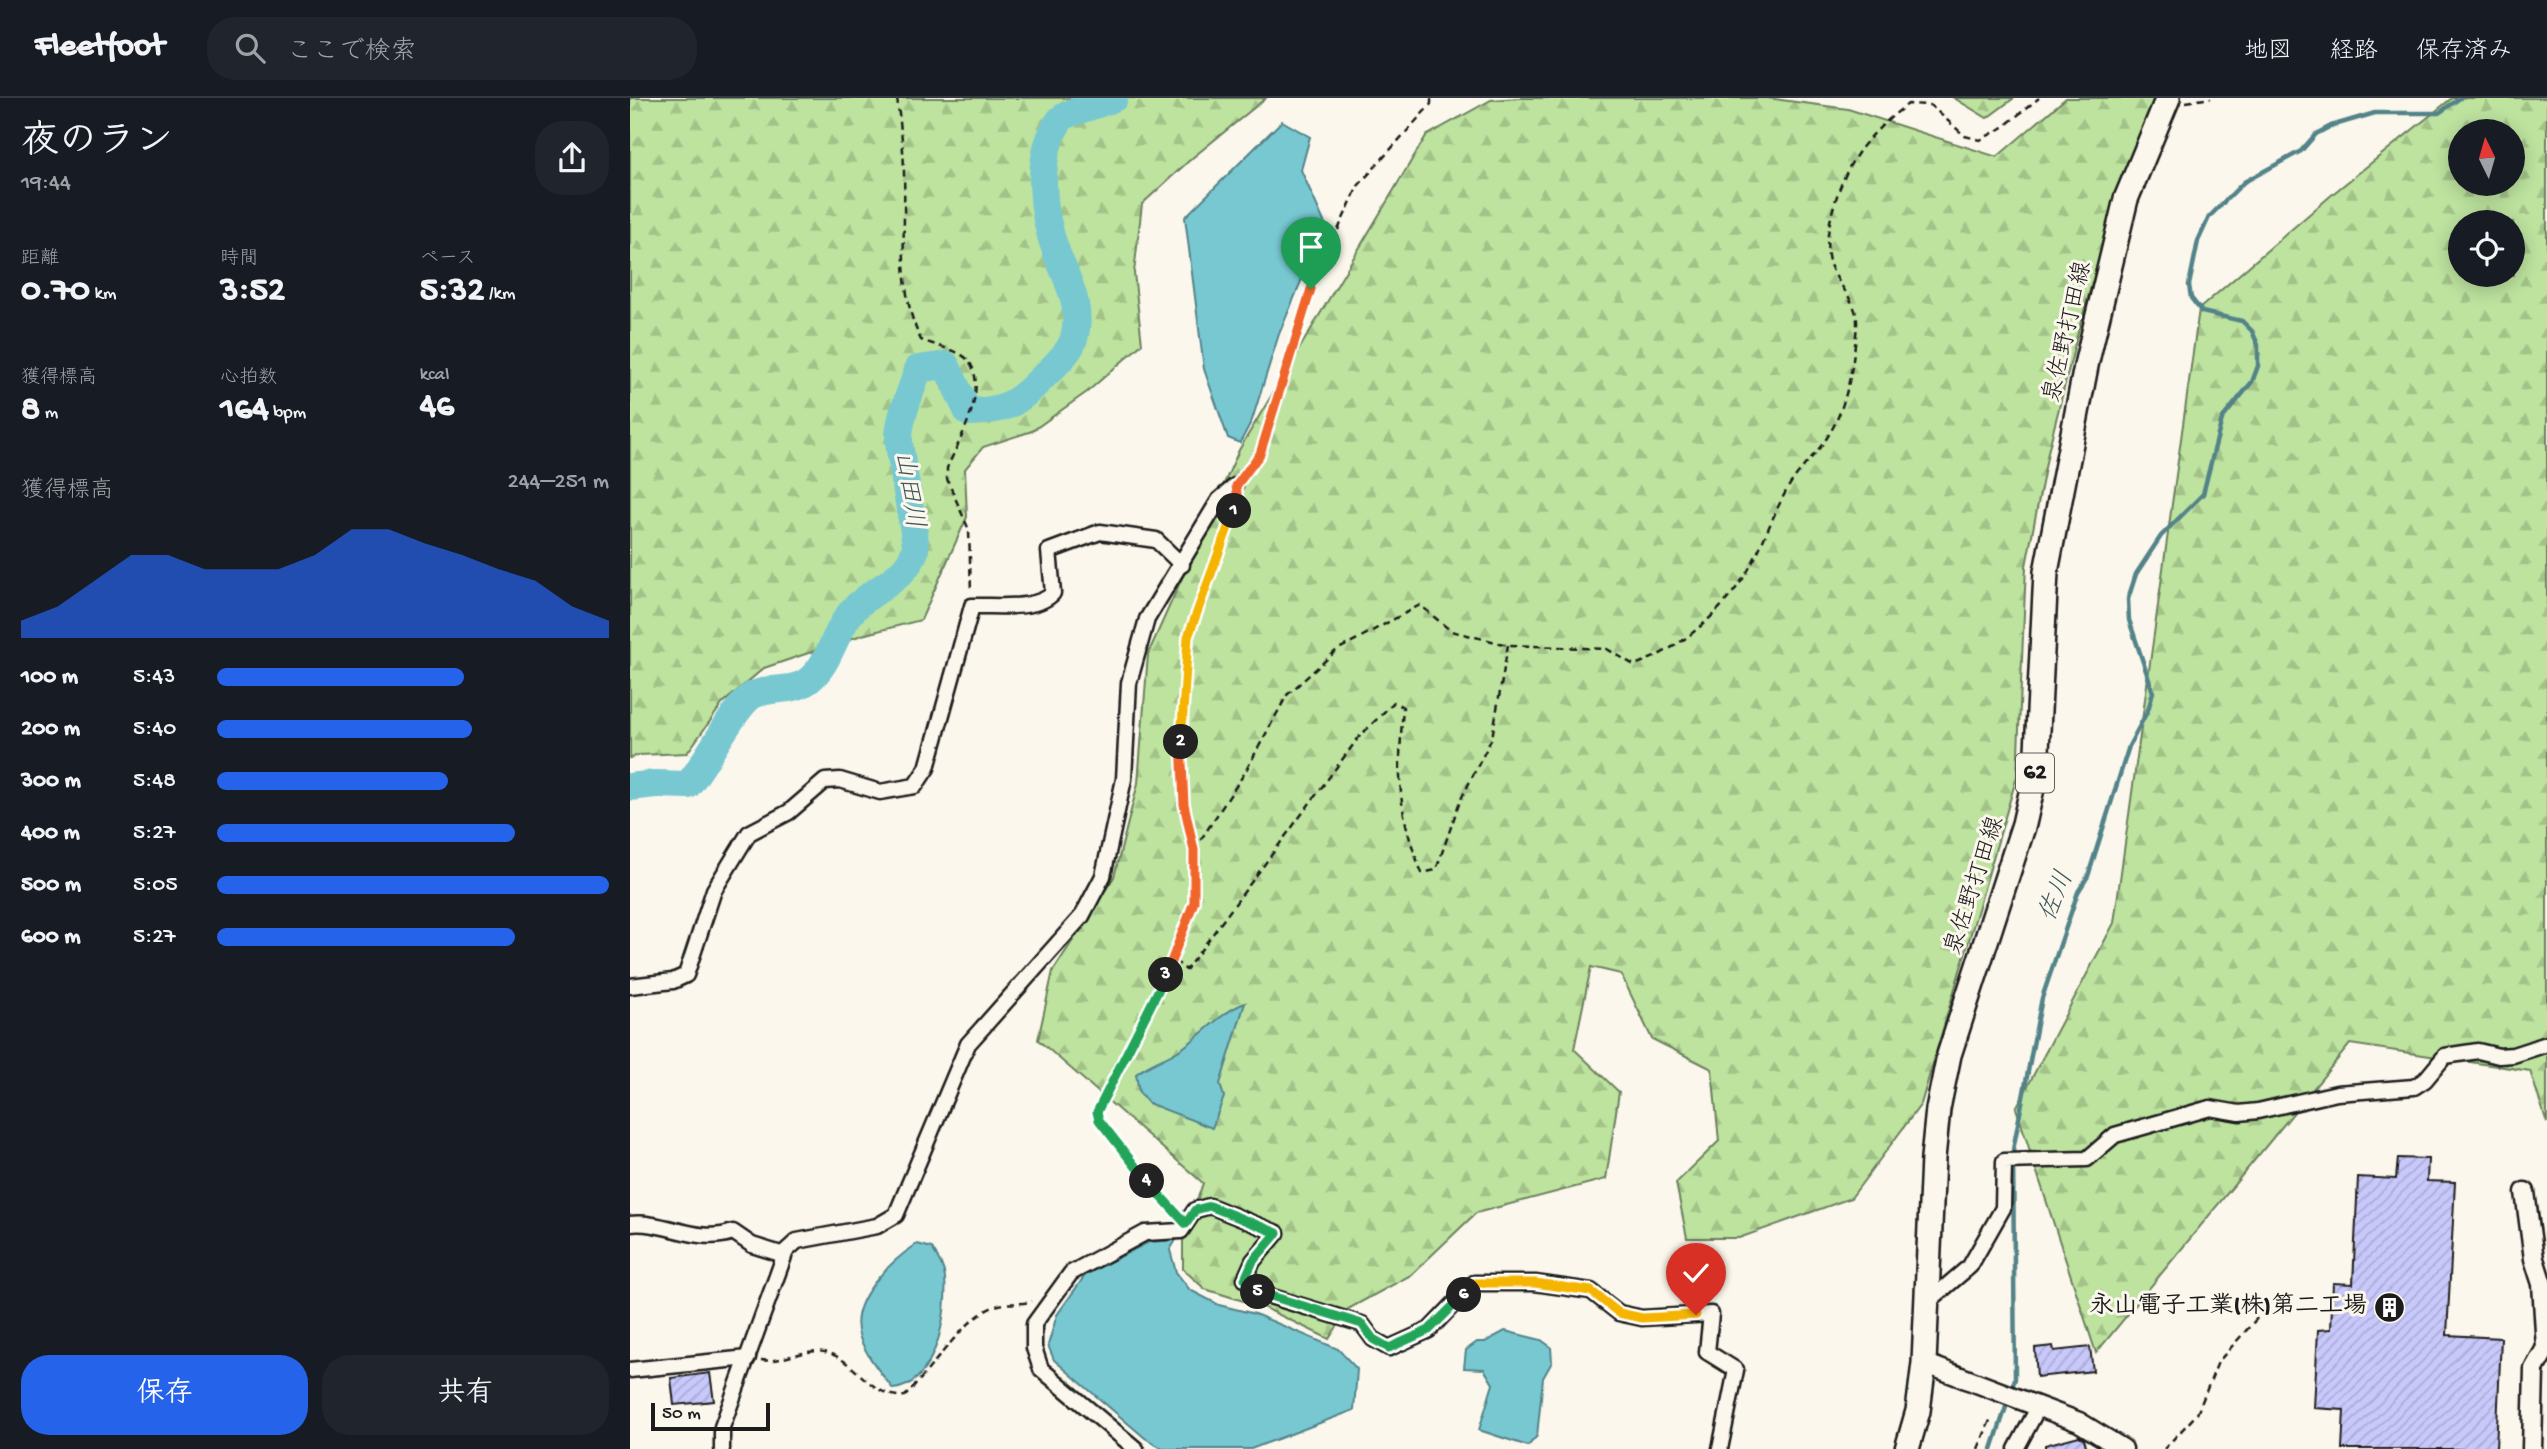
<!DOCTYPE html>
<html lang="ja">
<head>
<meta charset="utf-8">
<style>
	:root { --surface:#171b24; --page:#20242c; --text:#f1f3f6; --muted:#9ea1a6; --line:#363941; --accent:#2563eb }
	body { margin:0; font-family:"Gochi Hand","Klee One",sans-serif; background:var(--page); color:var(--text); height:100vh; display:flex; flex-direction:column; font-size:26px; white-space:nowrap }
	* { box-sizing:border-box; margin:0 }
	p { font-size:23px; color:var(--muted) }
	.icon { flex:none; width:38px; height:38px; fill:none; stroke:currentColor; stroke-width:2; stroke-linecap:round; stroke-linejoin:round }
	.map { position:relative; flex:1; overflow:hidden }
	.side { display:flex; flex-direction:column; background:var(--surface); width:630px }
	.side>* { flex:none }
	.needle { width:46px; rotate:355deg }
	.controls { position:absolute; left:1818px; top:21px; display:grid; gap:14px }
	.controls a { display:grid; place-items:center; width:77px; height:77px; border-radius:50%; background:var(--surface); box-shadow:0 4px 18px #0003; font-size:35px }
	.scale { position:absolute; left:21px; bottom:18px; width:119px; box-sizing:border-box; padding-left:7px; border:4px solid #1c1c1c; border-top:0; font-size:19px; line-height:24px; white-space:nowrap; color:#1c1c1c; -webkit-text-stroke:5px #fbf7ec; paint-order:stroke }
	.pin { position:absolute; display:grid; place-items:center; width:60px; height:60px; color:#fff; margin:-72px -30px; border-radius:50% 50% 50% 0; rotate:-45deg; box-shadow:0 0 7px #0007 }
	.pin .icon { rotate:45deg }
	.km { position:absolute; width:35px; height:35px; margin:-18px; border-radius:50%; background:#222; color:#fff; font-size:19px; line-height:35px; text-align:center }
	.round { display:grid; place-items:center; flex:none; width:74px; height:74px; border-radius:28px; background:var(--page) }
	.head { display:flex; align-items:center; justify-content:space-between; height:119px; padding:0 21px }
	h1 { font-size:38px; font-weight:800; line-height:52px }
	.metrics { display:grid; grid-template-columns:repeat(3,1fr); gap:10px; height:119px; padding:7px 21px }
	.metrics div { display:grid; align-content:center }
	.metrics b { font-size:35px; font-weight:800 }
	.metrics small { font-size:19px; font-weight:400 }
	.metrics p { font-size:19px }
	.chart { height:196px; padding:14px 21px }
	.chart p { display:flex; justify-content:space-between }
	.chart svg { width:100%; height:126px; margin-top:7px; fill:var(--accent); opacity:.7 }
	.button { display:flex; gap:14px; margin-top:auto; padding:14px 21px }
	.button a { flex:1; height:80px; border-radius:28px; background:var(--accent); color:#fff; font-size:28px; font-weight:800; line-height:80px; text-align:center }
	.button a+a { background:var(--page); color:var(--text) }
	ul { padding:0 21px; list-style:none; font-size:23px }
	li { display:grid; grid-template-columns:112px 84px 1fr; align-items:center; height:52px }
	li i { height:18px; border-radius:9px; background:var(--accent) }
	header { display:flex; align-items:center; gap:42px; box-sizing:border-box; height:98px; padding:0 35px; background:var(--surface); border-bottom:2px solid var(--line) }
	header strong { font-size:33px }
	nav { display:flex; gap:38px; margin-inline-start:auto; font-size:24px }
	.search { width:490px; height:63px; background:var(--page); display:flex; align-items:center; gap:18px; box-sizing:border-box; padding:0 24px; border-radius:28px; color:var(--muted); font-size:26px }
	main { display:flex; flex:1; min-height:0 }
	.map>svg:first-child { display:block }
	.forest { fill:url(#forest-firs); stroke:#6c805e; stroke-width:2; fill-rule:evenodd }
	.water { fill:#78c8d2; stroke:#538389; stroke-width:2 }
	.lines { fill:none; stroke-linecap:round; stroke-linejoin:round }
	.stream { stroke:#538389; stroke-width:4.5 }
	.river { stroke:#78c8d2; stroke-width:28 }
	.building { fill:url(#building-hatch); stroke:#1c1c1c; stroke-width:2 }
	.minor-casing { stroke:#1c1c1c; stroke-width:19 }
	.tertiary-casing { stroke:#1c1c1c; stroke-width:23 }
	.primary-casing { stroke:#1c1c1c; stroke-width:28 }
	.path { stroke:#1c1c1c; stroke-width:2.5; stroke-dasharray:7 5; stroke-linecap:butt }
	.minor { stroke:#fbf7ec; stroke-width:14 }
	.tertiary { stroke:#fbf7ec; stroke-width:18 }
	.primary { stroke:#fbf7ec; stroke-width:23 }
	.split-1-casing { stroke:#fff; stroke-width:14 }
	.split-2-casing { stroke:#fff; stroke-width:14 }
	.split-3-casing { stroke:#fff; stroke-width:14 }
	.split-4-casing { stroke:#fff; stroke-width:14 }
	.split-5-casing { stroke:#fff; stroke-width:14 }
	.split-6-casing { stroke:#fff; stroke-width:14 }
	.split-7-casing { stroke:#fff; stroke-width:14 }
	.split-1 { stroke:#f0652b; stroke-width:9 }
	.split-2 { stroke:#f5b400; stroke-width:9 }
	.split-3 { stroke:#f0652b; stroke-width:9 }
	.split-4 { stroke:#22a559; stroke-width:9 }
	.split-5 { stroke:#22a559; stroke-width:9 }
	.split-6 { stroke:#22a559; stroke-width:9 }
	.split-7 { stroke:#f5b400; stroke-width:9 }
	.labels { text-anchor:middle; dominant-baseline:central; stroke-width:6; stroke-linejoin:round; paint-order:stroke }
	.shield { fill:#fbf7ec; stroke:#5f5e5a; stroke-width:2 }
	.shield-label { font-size:23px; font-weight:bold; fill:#1c1c1c }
	.street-label { font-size:24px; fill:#1c1c1c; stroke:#fbf7ec }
	.poi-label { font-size:24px; font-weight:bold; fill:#1c1c1c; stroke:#fbf7ec; text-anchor:end }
	.water-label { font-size:26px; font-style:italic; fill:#3c585c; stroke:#fbf7ec }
</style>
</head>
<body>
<header>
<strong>Fleetfoot</strong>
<div class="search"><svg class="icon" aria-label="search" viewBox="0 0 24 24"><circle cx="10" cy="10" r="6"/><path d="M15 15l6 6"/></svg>ここで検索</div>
<nav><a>地図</a><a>経路</a><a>保存済み</a></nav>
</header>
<main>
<section class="side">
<div class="head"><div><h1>夜のラン</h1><p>19:44</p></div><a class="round"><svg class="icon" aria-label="share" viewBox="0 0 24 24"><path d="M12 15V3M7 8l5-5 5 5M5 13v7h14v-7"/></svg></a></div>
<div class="metrics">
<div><p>距離</p><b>0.70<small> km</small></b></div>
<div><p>時間</p><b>3:52</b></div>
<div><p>ペース</p><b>5:32<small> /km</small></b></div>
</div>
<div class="metrics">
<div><p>獲得標高</p><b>8<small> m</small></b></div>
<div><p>心拍数</p><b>164<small> bpm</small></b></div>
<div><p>kcal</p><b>46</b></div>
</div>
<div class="chart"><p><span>獲得標高</span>244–251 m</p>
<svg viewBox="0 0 160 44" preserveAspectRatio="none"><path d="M0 44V38L10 33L20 24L30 15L40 15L50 20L60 20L70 20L80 15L90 6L100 6L110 11L120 15L130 20L140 24L150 33L160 38V44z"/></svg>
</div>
<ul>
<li><b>100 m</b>5:43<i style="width:63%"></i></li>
<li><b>200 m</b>5:40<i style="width:65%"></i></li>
<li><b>300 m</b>5:48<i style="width:59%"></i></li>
<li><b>400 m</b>5:27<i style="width:76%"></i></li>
<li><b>500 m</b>5:05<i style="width:100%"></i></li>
<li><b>600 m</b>5:27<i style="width:76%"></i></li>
</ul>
<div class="button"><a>保存</a><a>共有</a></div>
</section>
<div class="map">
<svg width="1917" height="1351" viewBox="0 0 1917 1351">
	<defs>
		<pattern id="forest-firs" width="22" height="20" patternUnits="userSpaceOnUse" patternTransform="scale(1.75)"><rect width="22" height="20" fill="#bde39f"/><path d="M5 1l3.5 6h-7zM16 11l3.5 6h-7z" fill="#a2c288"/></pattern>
		<pattern id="building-hatch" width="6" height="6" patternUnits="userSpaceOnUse" patternTransform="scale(1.75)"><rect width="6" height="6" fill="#c8c8fb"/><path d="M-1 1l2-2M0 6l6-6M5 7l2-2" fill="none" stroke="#ababd7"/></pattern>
	</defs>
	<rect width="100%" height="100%" fill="#fbf7ec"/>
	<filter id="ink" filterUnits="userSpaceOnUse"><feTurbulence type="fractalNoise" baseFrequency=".0143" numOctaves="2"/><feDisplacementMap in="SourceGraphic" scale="14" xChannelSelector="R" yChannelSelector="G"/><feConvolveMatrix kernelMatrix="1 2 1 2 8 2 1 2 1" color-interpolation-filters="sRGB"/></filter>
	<g filter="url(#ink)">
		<g class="forest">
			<path d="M0 0H636L561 61 512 106 504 175 512 246 457 294 402 333 353 349 335 371 337 419 291 522 232 537 134 570 93 605 57 655 8 657 0 660Z"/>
			<path d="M888 0H1137L1218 11 1367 59 1436 0H1524L1479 125 1447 238 1418 354 1396 468 1387 678 1291 1006 1221 1100 1109 1140H1057L1046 1085 1089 1043 1082 971 1022 941 991 876 961 869 944 951 989 994 976 1081 846 1115 781 1177 718 1211 699 1241 633 1209 575 1191 553 1171V1143L573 1085 408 942 423 873 484 779 508 685 518 556 609 352 796 38 861 2Z"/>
			<path d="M1324 0H1384L1357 20Z"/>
			<path d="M1822 0H1917V1025L1900 973 1720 946 1466 1255 1386 1010 1484 825 1569 211 1705 94ZM1830 33H1883V86H1830ZM1830 124H1883V177H1830Z"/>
		</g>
		<g class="water">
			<path d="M652 23 680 39 671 72 695 126 649 236 622 322 610 345 598 340 574 271 555 119Z"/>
			<path d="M615 905 590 986 594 999 582 1030 518 1005 509 994 506 976C520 965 536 961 551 951 572 937 591 914 615 905Z"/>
			<path d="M546 1142 540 1152 546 1174 560 1192 589 1207 625 1216 708 1251 727 1271 724 1312 621 1351H533L515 1340 424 1262 418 1247 427 1217 456 1176 519 1144Z"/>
			<path d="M287 1146 302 1150C308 1160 314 1169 315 1180 318 1215 306 1287 263 1291 251 1275 237 1259 230 1240 216 1204 261 1163 287 1146Z"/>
			<path d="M875 1233 911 1242 921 1249 922 1264 913 1280 907 1338 898 1348 849 1332 863 1286 854 1271 834 1270 836 1252 847 1244H855Z"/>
		</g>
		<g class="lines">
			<g class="stream">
				<path d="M1381 1292 1385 1281 1383 1052 1412 900 1448 794 1458 778 1499 648 1518 612 1523 594 1499 522 1498 501 1506 476 1531 438 1573 396 1592 321 1622 284 1628 268V247L1622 233 1612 223 1572 214 1561 200 1559 187 1568 143 1579 119 1614 84 1671 53 1686 36 1701 28 1745 15H1809L1830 0"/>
				<path d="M1362 1351 1379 1300"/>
			</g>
			<path class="river" d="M0 689 25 686 58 687C75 667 105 607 123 597 140 588 163 595 179 582 202 563 204 532 224 511 244 490 275 482 285 453 288 445 270 362 269 343 268 321 282 292 288 271L316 267 338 314C375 313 387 306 412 280 422 270 438 257 443 243 454 213 438 183 427 156 412 117 404 58 430 22 436 14 472 6 484 0"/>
		</g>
		<g class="building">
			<path d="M1768 1060 1798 1061 1797 1083 1825 1084 1817 1237 1871 1240 1866 1351H1712L1714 1312 1684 1310 1688 1232 1701 1231 1703 1185 1723 1186 1728 1079 1766 1081Z"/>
			<path d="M1423 1248 1424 1253 1460 1249 1463 1273 1407 1279 1405 1250Z"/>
			<path d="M80 1275 84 1303 44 1307 41 1280Z"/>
			<path d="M1449 1338 1454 1341 1457 1351H1415V1347Z"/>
		</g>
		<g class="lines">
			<defs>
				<g id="minor">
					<path d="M0 888 43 883 56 877 84 792 119 735 159 714 195 683 210 682 250 694 285 688 297 670 342 508C365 507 407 513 423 495L419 453 470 434 526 442 552 467"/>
					<path d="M0 1126C35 1122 68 1147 103 1134L122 1147 154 1157"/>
					<path d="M1299 1203 1340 1168 1373 1110 1374 1063 1457 1061 1485 1037 1580 1010 1609 1015 1628 1013 1707 995 1784 989 1795 982 1815 958 1848 953 1869 958 1883 957 1917 946"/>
					<path d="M0 1272 118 1260"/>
					<path d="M92 1351V1329L156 1153 167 1143 247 1128 266 1117 338 946 452 818 473 778 494 681 499 585 517 521 589 402 605 388"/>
					<path d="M506 1351 411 1271 404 1250V1226L441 1175 515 1135 551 1133 565 1112 580 1108 647 1135 623 1163 615 1181 626 1194 732 1226 743 1241 759 1250 799 1232 844 1185H905L961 1193 989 1215 1012 1220 1081 1216 1077 1254 1106 1272 1090 1351"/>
					<path d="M1386 1351 1409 1308"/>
				</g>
				<g id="tertiary">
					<path d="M1895 1094 1904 1161 1912 1186 1916 1250 1904 1271 1902 1351"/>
					<path d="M1294 1265 1449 1324 1493 1351"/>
				</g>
				<path id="primary" d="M1277 1351 1288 1313 1294 1265 1303 1060 1308 1011 1319 957 1394 726 1406 673 1416 474 1457 263 1496 101 1538 0"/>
			</defs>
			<use href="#minor" class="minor-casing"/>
			<use href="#tertiary" class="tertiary-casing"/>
			<use href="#primary" class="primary-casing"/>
			<g class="path">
				<path d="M267 0C270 25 274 51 274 76 276 131 266 191 291 242 304 247 328 252 337 261 361 288 329 343 317 370V381L339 432 341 494"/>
				<path d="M1556 4 1581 0"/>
				<path d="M614 377 630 356 681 191 728 88 801 6V0"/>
				<path d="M606 408 558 539 550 625 554 706 564 752V804L544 862 556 872 729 639 764 604 773 609C768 677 766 711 792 775L806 772 830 703 862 640 878 547"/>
				<path d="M564 752 614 676 657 597 707 552 790 507 821 533 878 547 977 551 1004 567C1048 553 1089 517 1114 479 1132 451 1142 417 1159 388 1170 370 1187 356 1198 338 1218 307 1224 263 1227 226 1228 205 1209 188 1201 169 1189 142 1209 82 1226 58 1239 38 1259 20 1278 6L1300 7 1335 38 1350 42 1372 30 1409 0"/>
				<path d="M544 862 467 1014 469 1022 545 1114"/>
				<path d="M131 1262C156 1266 180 1244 206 1258 229 1270 246 1301 275 1298 301 1273 335 1216 369 1207 380 1204 391 1207 402 1203"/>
				<path d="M1348 1351 1361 1320"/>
				<path d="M1534 1351 1567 1316 1588 1264 1638 1208"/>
			</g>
			<use href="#minor" class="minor"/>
			<use href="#tertiary" class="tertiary"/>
			<use href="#primary" class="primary"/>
		</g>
	</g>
	<g class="lines" filter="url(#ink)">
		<defs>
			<path id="split-1" d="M604 413 608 403 606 388 630 356 681 191"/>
			<path id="split-2" d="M551 644 558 539 604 413"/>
			<path id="split-3" d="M536 877 564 804V752L554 706 551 644"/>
			<path id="split-4" d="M517 1083 469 1022 467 1014 536 877"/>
			<path id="split-5" d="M517 1083 556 1126 565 1112 580 1108 647 1135 623 1163 615 1181 628 1194"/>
			<path id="split-6" d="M628 1194 732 1226 743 1241 759 1250 799 1232 834 1197"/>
			<path id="split-7" d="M834 1197 844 1185H905L961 1193 989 1215 1012 1220 1066 1217"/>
		</defs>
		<use href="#split-1" class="split-1-casing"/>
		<use href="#split-2" class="split-2-casing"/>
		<use href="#split-3" class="split-3-casing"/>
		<use href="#split-4" class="split-4-casing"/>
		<use href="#split-5" class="split-5-casing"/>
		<use href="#split-6" class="split-6-casing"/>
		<use href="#split-7" class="split-7-casing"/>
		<use href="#split-1" class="split-1"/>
		<use href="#split-2" class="split-2"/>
		<use href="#split-3" class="split-3"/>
		<use href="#split-4" class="split-4"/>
		<use href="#split-5" class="split-5"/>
		<use href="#split-6" class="split-6"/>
		<use href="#split-7" class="split-7"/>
	</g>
	<defs>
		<symbol id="building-disc" viewBox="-11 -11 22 22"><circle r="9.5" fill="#1c1c1c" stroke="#fbf7ec"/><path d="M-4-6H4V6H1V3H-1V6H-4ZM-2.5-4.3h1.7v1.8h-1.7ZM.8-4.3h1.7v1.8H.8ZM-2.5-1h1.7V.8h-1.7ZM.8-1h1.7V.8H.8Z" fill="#fff"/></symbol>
	</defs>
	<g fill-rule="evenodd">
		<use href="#building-disc" x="1742" y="1192" width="35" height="35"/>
	</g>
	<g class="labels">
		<rect class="shield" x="1386" y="655.5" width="38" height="39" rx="5"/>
		<g class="shield-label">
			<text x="1405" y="675">62</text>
		</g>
		<g class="street-label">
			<text transform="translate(1439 234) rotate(-77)">泉佐野打田線</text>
			<text transform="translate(1346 788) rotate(-72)">泉佐野打田線</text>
		</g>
		<g class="poi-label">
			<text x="1737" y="1209">永山電子工業(株)第二工場</text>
		</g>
		<g class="water-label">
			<text transform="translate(277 392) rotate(81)">山田川</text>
			<text transform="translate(1428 799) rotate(-68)">佐川</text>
		</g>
	</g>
</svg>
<div class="controls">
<a><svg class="needle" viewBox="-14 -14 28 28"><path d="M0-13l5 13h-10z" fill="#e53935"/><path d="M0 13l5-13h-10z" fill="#9ea1a6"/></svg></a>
<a><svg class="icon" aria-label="locate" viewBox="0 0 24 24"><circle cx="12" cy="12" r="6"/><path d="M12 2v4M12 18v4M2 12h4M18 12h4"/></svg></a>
</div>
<div class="scale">50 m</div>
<div class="pin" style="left:681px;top:191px;background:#1e9e55"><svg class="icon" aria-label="arrive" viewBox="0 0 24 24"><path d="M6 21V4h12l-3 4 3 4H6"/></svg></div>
<div class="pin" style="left:1066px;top:1217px;background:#d93025"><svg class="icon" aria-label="check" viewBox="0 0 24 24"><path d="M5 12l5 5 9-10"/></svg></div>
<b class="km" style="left:604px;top:413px">1</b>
<b class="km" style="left:551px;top:644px">2</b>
<b class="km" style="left:536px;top:877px">3</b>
<b class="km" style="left:517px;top:1083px">4</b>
<b class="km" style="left:628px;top:1194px">5</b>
<b class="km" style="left:834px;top:1197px">6</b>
</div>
</main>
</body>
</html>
